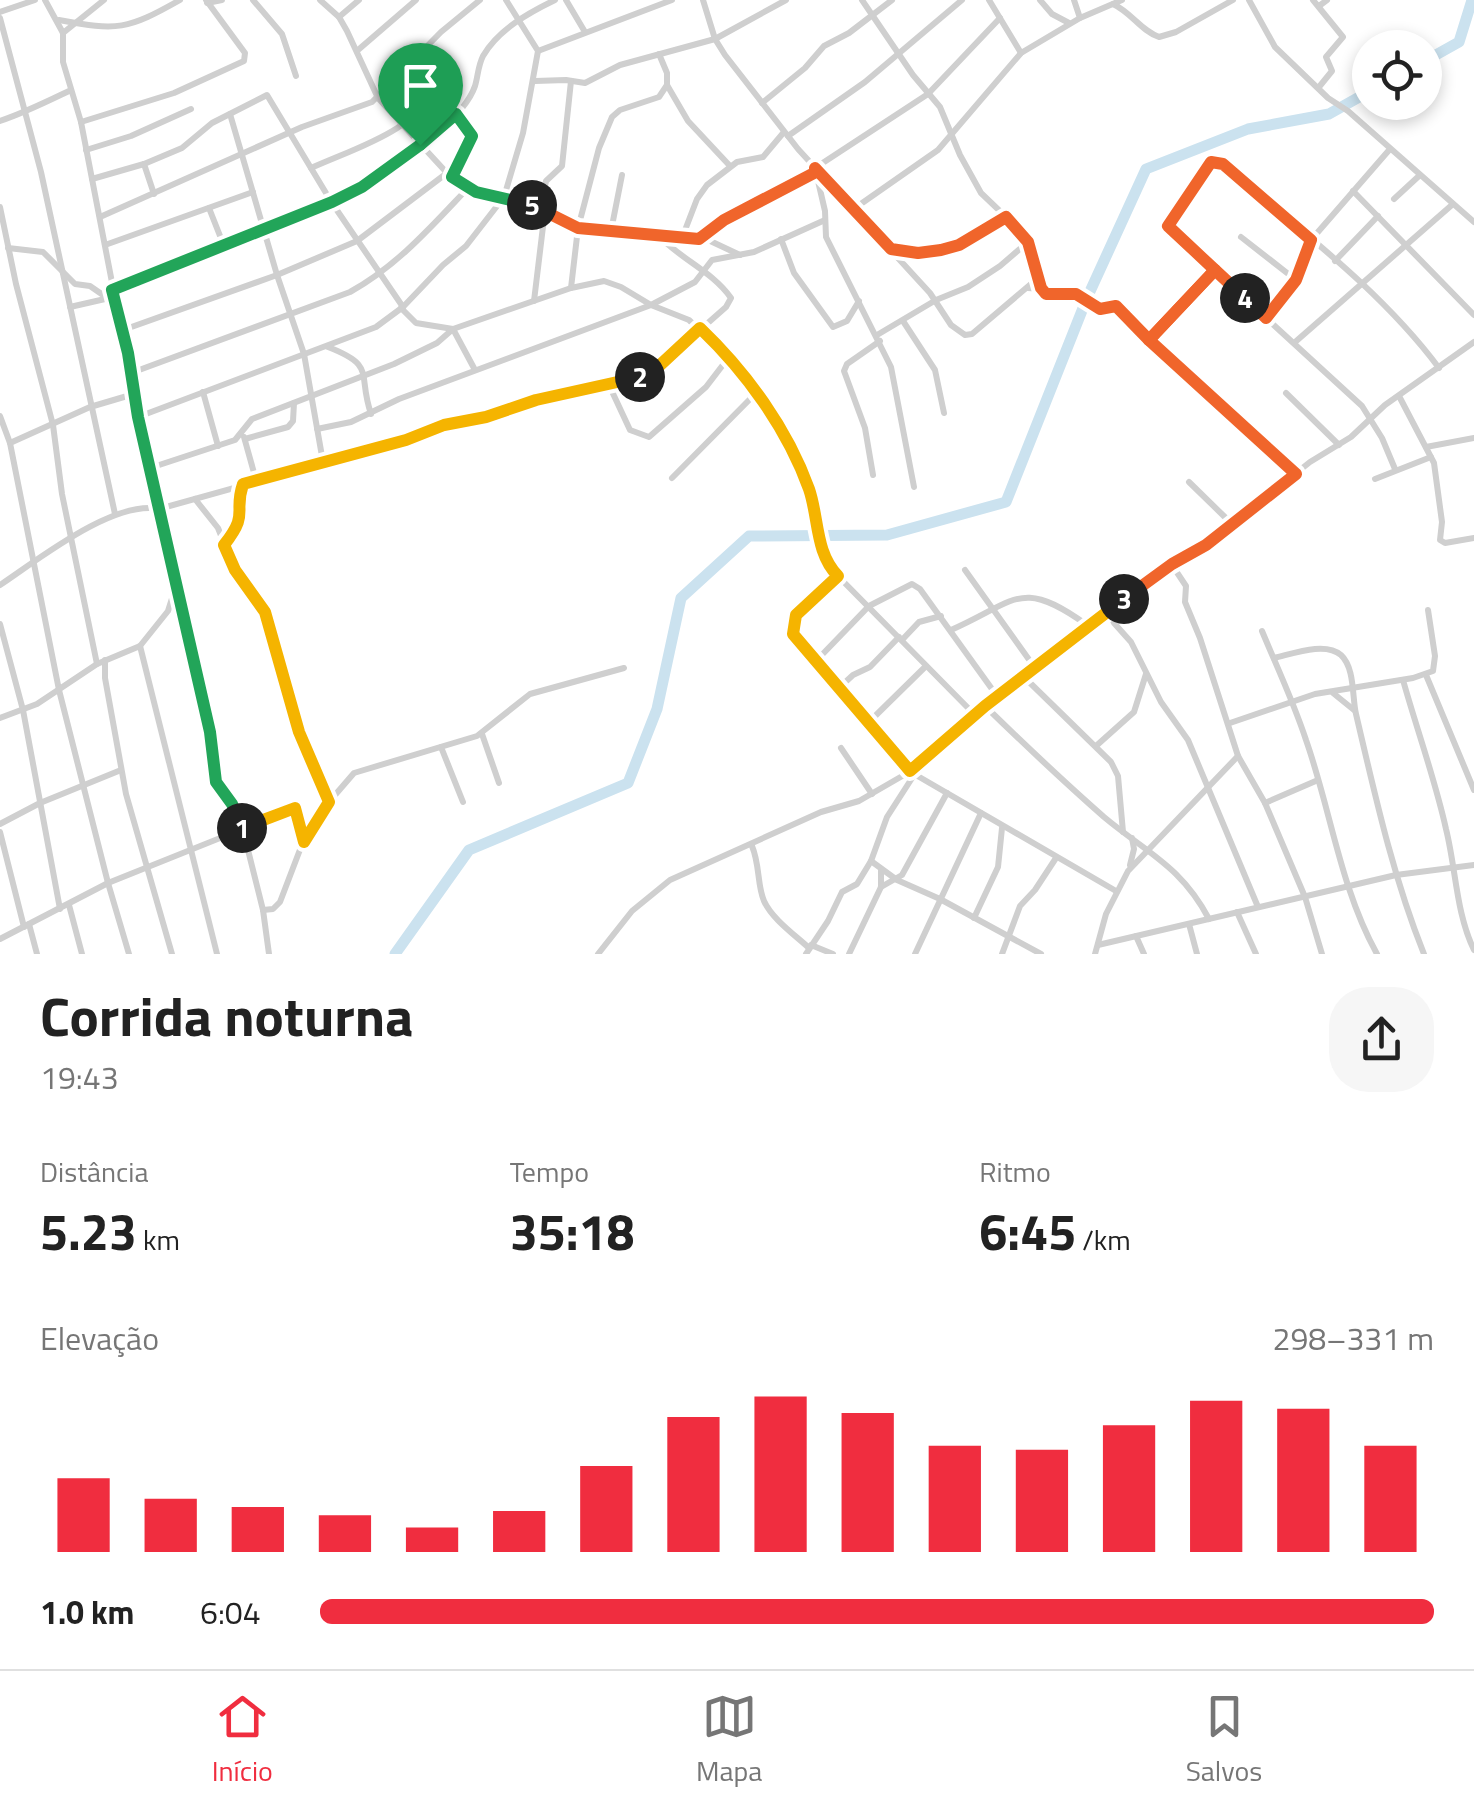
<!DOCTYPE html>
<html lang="pt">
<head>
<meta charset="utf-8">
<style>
	:root { --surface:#fff; --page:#f6f6f6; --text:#222; --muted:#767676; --line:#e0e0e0; --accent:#f02d3f }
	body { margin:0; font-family:"Titillium Web",sans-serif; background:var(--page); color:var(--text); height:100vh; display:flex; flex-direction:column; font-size:38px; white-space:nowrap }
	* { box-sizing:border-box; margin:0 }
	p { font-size:32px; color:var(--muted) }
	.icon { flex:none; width:55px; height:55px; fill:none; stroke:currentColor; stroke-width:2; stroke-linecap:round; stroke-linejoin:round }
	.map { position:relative; height:954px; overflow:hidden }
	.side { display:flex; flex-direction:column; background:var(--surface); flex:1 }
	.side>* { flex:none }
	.buttons { position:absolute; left:1352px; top:30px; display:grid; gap:20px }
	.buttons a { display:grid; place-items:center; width:90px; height:90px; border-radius:50%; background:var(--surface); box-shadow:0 5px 15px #0003; font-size:50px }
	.pin { position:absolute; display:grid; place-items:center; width:85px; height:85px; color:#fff; margin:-102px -42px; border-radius:50% 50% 50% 0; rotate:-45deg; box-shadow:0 0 10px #0007 }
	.pin .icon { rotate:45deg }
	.km { position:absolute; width:50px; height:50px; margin:-25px; border-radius:50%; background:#222; color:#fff; font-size:28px; line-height:50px; text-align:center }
	.round { display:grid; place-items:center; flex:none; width:105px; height:105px; border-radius:40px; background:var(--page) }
	.headline { display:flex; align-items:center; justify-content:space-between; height:170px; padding:0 40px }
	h1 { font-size:55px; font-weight:700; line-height:75px }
	.metrics { display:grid; grid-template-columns:repeat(3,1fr); gap:15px; height:170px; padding:10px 40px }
	.metrics div { display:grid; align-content:center }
	.metrics b { font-size:50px; font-weight:700 }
	.metrics small { font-size:28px; font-weight:400 }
	.metrics p { font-size:28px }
	.chart { height:280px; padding:20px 40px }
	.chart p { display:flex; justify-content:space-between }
	.chart svg { width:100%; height:180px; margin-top:10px; stroke:var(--accent); stroke-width:6 }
	ul { padding:0 40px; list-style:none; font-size:32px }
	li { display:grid; grid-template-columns:160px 120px 1fr; align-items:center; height:75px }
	li i { height:25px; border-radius:12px; background:var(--accent) }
	.dock { display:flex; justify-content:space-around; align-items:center; height:140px; border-top:2px solid var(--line); background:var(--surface); font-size:28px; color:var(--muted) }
	.dock a { display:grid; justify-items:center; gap:5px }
	.dock .active { color:var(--accent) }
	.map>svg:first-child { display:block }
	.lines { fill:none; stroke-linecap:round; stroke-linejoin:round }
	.river { stroke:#cbe2ef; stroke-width:11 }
	.minor { stroke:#cfcfcf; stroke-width:6 }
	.split-1-casing { stroke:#fff; stroke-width:20 }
	.split-2-casing { stroke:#fff; stroke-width:20 }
	.split-3-casing { stroke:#fff; stroke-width:20 }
	.split-4-casing { stroke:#fff; stroke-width:20 }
	.split-5-casing { stroke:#fff; stroke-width:20 }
	.split-6-casing { stroke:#fff; stroke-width:20 }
	.split-1 { stroke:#22a559; stroke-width:12 }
	.split-2 { stroke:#f5b400; stroke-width:12 }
	.split-3 { stroke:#f5b400; stroke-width:12 }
	.split-4 { stroke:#f0652b; stroke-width:12 }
	.split-5 { stroke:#f0652b; stroke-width:12 }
	.split-6 { stroke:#22a559; stroke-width:12 }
</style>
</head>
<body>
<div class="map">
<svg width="1474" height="954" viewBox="0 0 1474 954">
	<rect width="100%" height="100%" fill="#fff"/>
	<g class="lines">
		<g class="river">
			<path d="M1425 61 1459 42 1472 0"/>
			<path d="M395 954 469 850 628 783 657 709 681 598 749 536 887 535 1006 502 1087 298 1146 169 1248 129 1329 114 1370 91"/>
		</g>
		<g class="minor">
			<path d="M45 0 63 33V62L81 122 138 417 210 732 216 782 232 804 248 850 263 910 269 954"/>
			<path d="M253 0 282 34 296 76"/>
			<path d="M320 0 339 17 347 31 378 98 447 173 467 189 517 199 578 228 706 239 740 255"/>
			<path d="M566 0 585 32"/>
			<path d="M703 0 715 39 725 55 798 149 930 293 951 325 965 335 972 334 1038 278"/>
			<path d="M862 0 913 75 940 107 960 155 981 193 1024 234 1041 289"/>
			<path d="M989 0 1021 53"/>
			<path d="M1040 0 1052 14 1069 23"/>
			<path d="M1074 0 1080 18"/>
			<path d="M1249 0 1275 47 1328 98 1348 111 1474 222"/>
			<path d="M1313 0 1343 37 1326 57 1332 71 1319 87"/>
			<path d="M207 3 222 0"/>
			<path d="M1113 4C1132 13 1140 30 1159 37L1176 32 1233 0"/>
			<path d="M1319 6 1327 0"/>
			<path d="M0 12 35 0"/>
			<path d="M339 17 359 0"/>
			<path d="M0 18 41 172 115 514"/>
			<path d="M59 20C118 31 127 30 180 0"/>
			<path d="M63 33 104 0"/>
			<path d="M358 50 416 0"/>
			<path d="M538 51 672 0"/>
			<path d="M659 54 667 73V85L688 121 730 166"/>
			<path d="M535 81 566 80 585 83 620 65 715 39 786 0"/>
			<path d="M762 103 805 68 824 46 849 33 892 0"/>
			<path d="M230 114 277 275 304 354 323 462"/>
			<path d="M0 121C24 113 46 102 69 91"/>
			<path d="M81 122 174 93 244 61 245 53 206 0"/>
			<path d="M788 136 865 82 962 0"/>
			<path d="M86 150 131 136 191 109"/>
			<path d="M144 164 154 194"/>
			<path d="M311 168C360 146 415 132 440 82L419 53"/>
			<path d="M452 177 472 135 456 114"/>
			<path d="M92 179 144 164 182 148 212 123 267 95 332 203 403 307"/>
			<path d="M1353 191 1474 315"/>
			<path d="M1394 199 1420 175"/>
			<path d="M0 207 16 284 53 425 62 494 97 664"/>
			<path d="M209 208 224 246"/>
			<path d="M855 208 938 150 1021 53 1080 18 1122 0"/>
			<path d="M541 209 546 181 562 166 571 81"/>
			<path d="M100 217 302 127 372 102 441 32 480 0"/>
			<path d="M611 231 622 175"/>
			<path d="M1241 237 1296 280"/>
			<path d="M682 238 697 199 707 185 737 162 763 157 784 132"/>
			<path d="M700 238 724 221 816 172"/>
			<path d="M781 239 794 273 833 327 847 321 859 301"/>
			<path d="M105 245 253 192"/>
			<path d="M8 248 43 252 75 284 90 286 116 304"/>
			<path d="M892 249C942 258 965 242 1006 217"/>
			<path d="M1335 261 1378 216"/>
			<path d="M571 288 578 228 599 148 612 117 620 110 659 97 667 85"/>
			<path d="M1028 288 1041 289 1050 296 1076 294 1100 309 1118 308 1296 474"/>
			<path d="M112 290C225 246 342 211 437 133 451 121 469 104 475 86 478 76 478 66 483 56 498 30 528 13 555 0"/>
			<path d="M534 301 545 210"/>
			<path d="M70 307 105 299"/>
			<path d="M401 308 416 323 453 329 475 370"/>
			<path d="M1266 318 1296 280 1311 240 1390 149"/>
			<path d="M903 321 935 370 944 413"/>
			<path d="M123 330 277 275 357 241 447 173"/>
			<path d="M877 335 936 300 968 287 1000 266 1028 242"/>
			<path d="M1149 340 1215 270"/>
			<path d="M1294 343 1453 204"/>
			<path d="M328 347C377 366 357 373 371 414"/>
			<path d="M131 373 350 292C397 266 431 227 467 189"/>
			<path d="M609 385 630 430 649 437 706 387 729 357"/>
			<path d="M203 392 218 446"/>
			<path d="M1286 393 1339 445"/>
			<path d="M1399 396 1434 463 1442 522 1440 540 1445 543 1474 538"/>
			<path d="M0 416 10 443 59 690 108 883 129 954"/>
			<path d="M138 417 376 327 403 307 443 265 466 246 504 197 523 133 538 51 506 0"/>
			<path d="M317 429 351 422 399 399 651 305 695 282 712 260 754 252 825 220"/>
			<path d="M244 437 256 480"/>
			<path d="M245 439 288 427 293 421 294 403"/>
			<path d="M10 443 90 407 134 394"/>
			<path d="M1426 447 1474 438"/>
			<path d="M150 468 235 440 252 419 394 364 437 343 453 329 571 288 604 281 621 287 651 305 689 320 740 369 777 424 809 489 829 567 974 714"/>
			<path d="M1395 469 1382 438 1362 406 1169 229 1168 223 1208 164 1214 161 1223 164C1297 228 1380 289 1439 368"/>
			<path d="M873 475 865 428 844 371 847 364 880 341"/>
			<path d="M672 478 756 393"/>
			<path d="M1375 479 1431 457"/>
			<path d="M1189 482 1232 524"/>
			<path d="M914 487 891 367 826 237 825 211 815 168 928 94 1000 18"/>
			<path d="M195 499 218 528 235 570 265 612 299 732 329 802"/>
			<path d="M224 544C250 512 233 514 243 484"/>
			<path d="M1172 565 1186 586 1185 602 1200 638 1238 756 1265 803 1305 897 1322 954"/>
			<path d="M965 570 1035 668"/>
			<path d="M838 576 796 615 793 634 909 771 1116 891"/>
			<path d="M0 585C39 559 113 500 159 509L406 440 444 425 486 417 536 400 636 378 658 367 726 307 731 298C712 271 680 259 658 235"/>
			<path d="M1108 611 1114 623 1131 642 1161 702 1188 740 1258 907"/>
			<path d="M0 624 23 710 60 909"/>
			<path d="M951 630C1017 601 1020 577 1087 625"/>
			<path d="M1262 631C1277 667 1294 703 1306 740 1331 811 1340 887 1377 954"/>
			<path d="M902 640 919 622 941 616"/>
			<path d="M140 646 217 954"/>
			<path d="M1274 658C1292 654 1325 641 1341 655 1355 668 1352 697 1356 714 1375 795 1393 877 1424 954"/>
			<path d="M105 660V678L126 794 172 954"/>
			<path d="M816 661 869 606 912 584 920 589 997 696"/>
			<path d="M1426 675 1474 790"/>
			<path d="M1024 677 1111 762 1118 776 1123 832"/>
			<path d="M1403 680C1417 730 1435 779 1446 829 1456 869 1456 913 1474 950"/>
			<path d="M840 687 853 675 870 667 899 637"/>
			<path d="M1333 693 1354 710"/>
			<path d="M985 706C1024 744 1063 781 1104 817 1147 853 1181 866 1209 919"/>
			<path d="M0 718 37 704 97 664 140 646 168 611 176 586"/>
			<path d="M869 722 926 666"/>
			<path d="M1230 723 1315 694 1413 678 1433 671 1435 656 1428 610"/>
			<path d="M482 734 499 783"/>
			<path d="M1096 746 1134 712 1146 674"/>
			<path d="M441 747 463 802"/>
			<path d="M841 748 872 794"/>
			<path d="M1265 803 1318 780"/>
			<path d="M0 824 40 803 121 770"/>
			<path d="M0 832 24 927"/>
			<path d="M752 846C760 865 757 885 764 901 772 919 795 935 809 948"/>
			<path d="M871 861 897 880 940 899 1041 954"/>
			<path d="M1130 865 1134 849 1132 838"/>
			<path d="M881 887 902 875 947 793"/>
			<path d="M69 905 82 954"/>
			<path d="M263 910 273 909 280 902 301 847 329 802 354 773 477 736 530 694 624 668"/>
			<path d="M1237 912 1256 954"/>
			<path d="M974 918 998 867 1002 828"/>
			<path d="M29 924 37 954"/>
			<path d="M1189 924 1197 954"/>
			<path d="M1136 936 1144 954"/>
			<path d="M0 939 108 883 295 808 304 842"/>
			<path d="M811 945 833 954"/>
			<path d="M1098 945 1396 875 1474 865"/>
			<path d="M598 954 632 911 670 880 821 812 859 801 904 775 1087 625 1172 565 1206 545 1310 462 1351 437 1385 405 1474 342"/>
			<path d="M806 954 828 921 842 892 857 884 871 861 887 817 914 775"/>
			<path d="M849 954 881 887V871"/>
			<path d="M915 954 981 813"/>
			<path d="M1002 954 1020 906 1035 890 1056 858"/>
			<path d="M1095 954 1106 914 1128 871 1238 756"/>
		</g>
	</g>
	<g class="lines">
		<defs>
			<path id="split-1" d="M242 828 232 804 216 782 210 732 138 417 128 353 112 290 332 202 362 187 420 145"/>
			<path id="split-2" d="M242 828 295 808 304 842 329 802 299 732 265 612 235 570 224 545C250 512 233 514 243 484L406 440 444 425 486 417 536 400 640 377"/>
			<path id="split-3" d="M640 377 658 367 700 328C746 372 787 428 809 489 819 518 815 553 838 576L796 615 793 634 910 771 985 706 1124 599"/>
			<path id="split-4" d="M1124 599 1172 564 1206 545 1296 474 1149 340 1215 270 1168 226 1211 162 1223 164 1311 240 1296 280 1266 318 1245 298"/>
			<path id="split-5" d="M532 205 578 228 699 239 724 220 816 172 815 168 891 249 918 253 941 250 959 245 1006 217 1028 242 1041 288 1046 294H1076L1100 309 1116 306 1149 340 1215 270 1245 298"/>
			<path id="split-6" d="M420 145 456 114 472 136 452 177 476 192 532 205"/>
		</defs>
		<use href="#split-1" class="split-1-casing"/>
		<use href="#split-2" class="split-2-casing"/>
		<use href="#split-3" class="split-3-casing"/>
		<use href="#split-4" class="split-4-casing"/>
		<use href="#split-5" class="split-5-casing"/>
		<use href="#split-6" class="split-6-casing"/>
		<use href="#split-1" class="split-1"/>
		<use href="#split-2" class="split-2"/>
		<use href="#split-3" class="split-3"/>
		<use href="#split-4" class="split-4"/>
		<use href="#split-5" class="split-5"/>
		<use href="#split-6" class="split-6"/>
	</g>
</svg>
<div class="buttons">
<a><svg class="icon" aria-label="locate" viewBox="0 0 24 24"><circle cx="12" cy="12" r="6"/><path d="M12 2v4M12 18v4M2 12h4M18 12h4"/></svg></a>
</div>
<div class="pin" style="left:420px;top:145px;background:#1e9e55"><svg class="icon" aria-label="arrive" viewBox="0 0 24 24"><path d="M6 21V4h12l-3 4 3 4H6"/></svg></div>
<b class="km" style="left:242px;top:828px">1</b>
<b class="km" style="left:640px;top:377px">2</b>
<b class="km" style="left:1124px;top:599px">3</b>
<b class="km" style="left:1245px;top:298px">4</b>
<b class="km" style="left:532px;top:205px">5</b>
</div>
<section class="side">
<div class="headline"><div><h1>Corrida noturna</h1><p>19:43</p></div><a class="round"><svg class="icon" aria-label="share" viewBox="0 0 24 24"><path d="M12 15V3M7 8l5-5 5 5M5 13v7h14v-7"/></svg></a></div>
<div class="metrics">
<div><p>Distância</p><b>5.23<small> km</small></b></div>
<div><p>Tempo</p><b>35:18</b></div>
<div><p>Ritmo</p><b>6:45<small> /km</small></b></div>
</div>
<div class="chart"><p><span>Elevação</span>298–331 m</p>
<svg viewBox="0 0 160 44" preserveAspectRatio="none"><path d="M5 44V26M15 44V31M25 44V33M35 44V35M45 44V38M55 44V34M65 44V23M75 44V11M85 44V6M95 44V10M105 44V18M115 44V19M125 44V13M135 44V7M145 44V9M155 44V18"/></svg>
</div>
<ul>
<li><b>1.0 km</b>6:04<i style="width:100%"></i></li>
</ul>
</section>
<nav class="dock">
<a class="active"><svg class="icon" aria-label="home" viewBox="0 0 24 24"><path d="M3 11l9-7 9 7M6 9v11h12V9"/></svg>Início</a>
<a><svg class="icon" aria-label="map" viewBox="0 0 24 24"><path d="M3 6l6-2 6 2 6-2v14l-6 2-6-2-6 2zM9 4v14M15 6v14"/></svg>Mapa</a>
<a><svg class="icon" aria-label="saved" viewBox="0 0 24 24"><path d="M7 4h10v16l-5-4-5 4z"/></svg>Salvos</a>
</nav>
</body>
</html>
